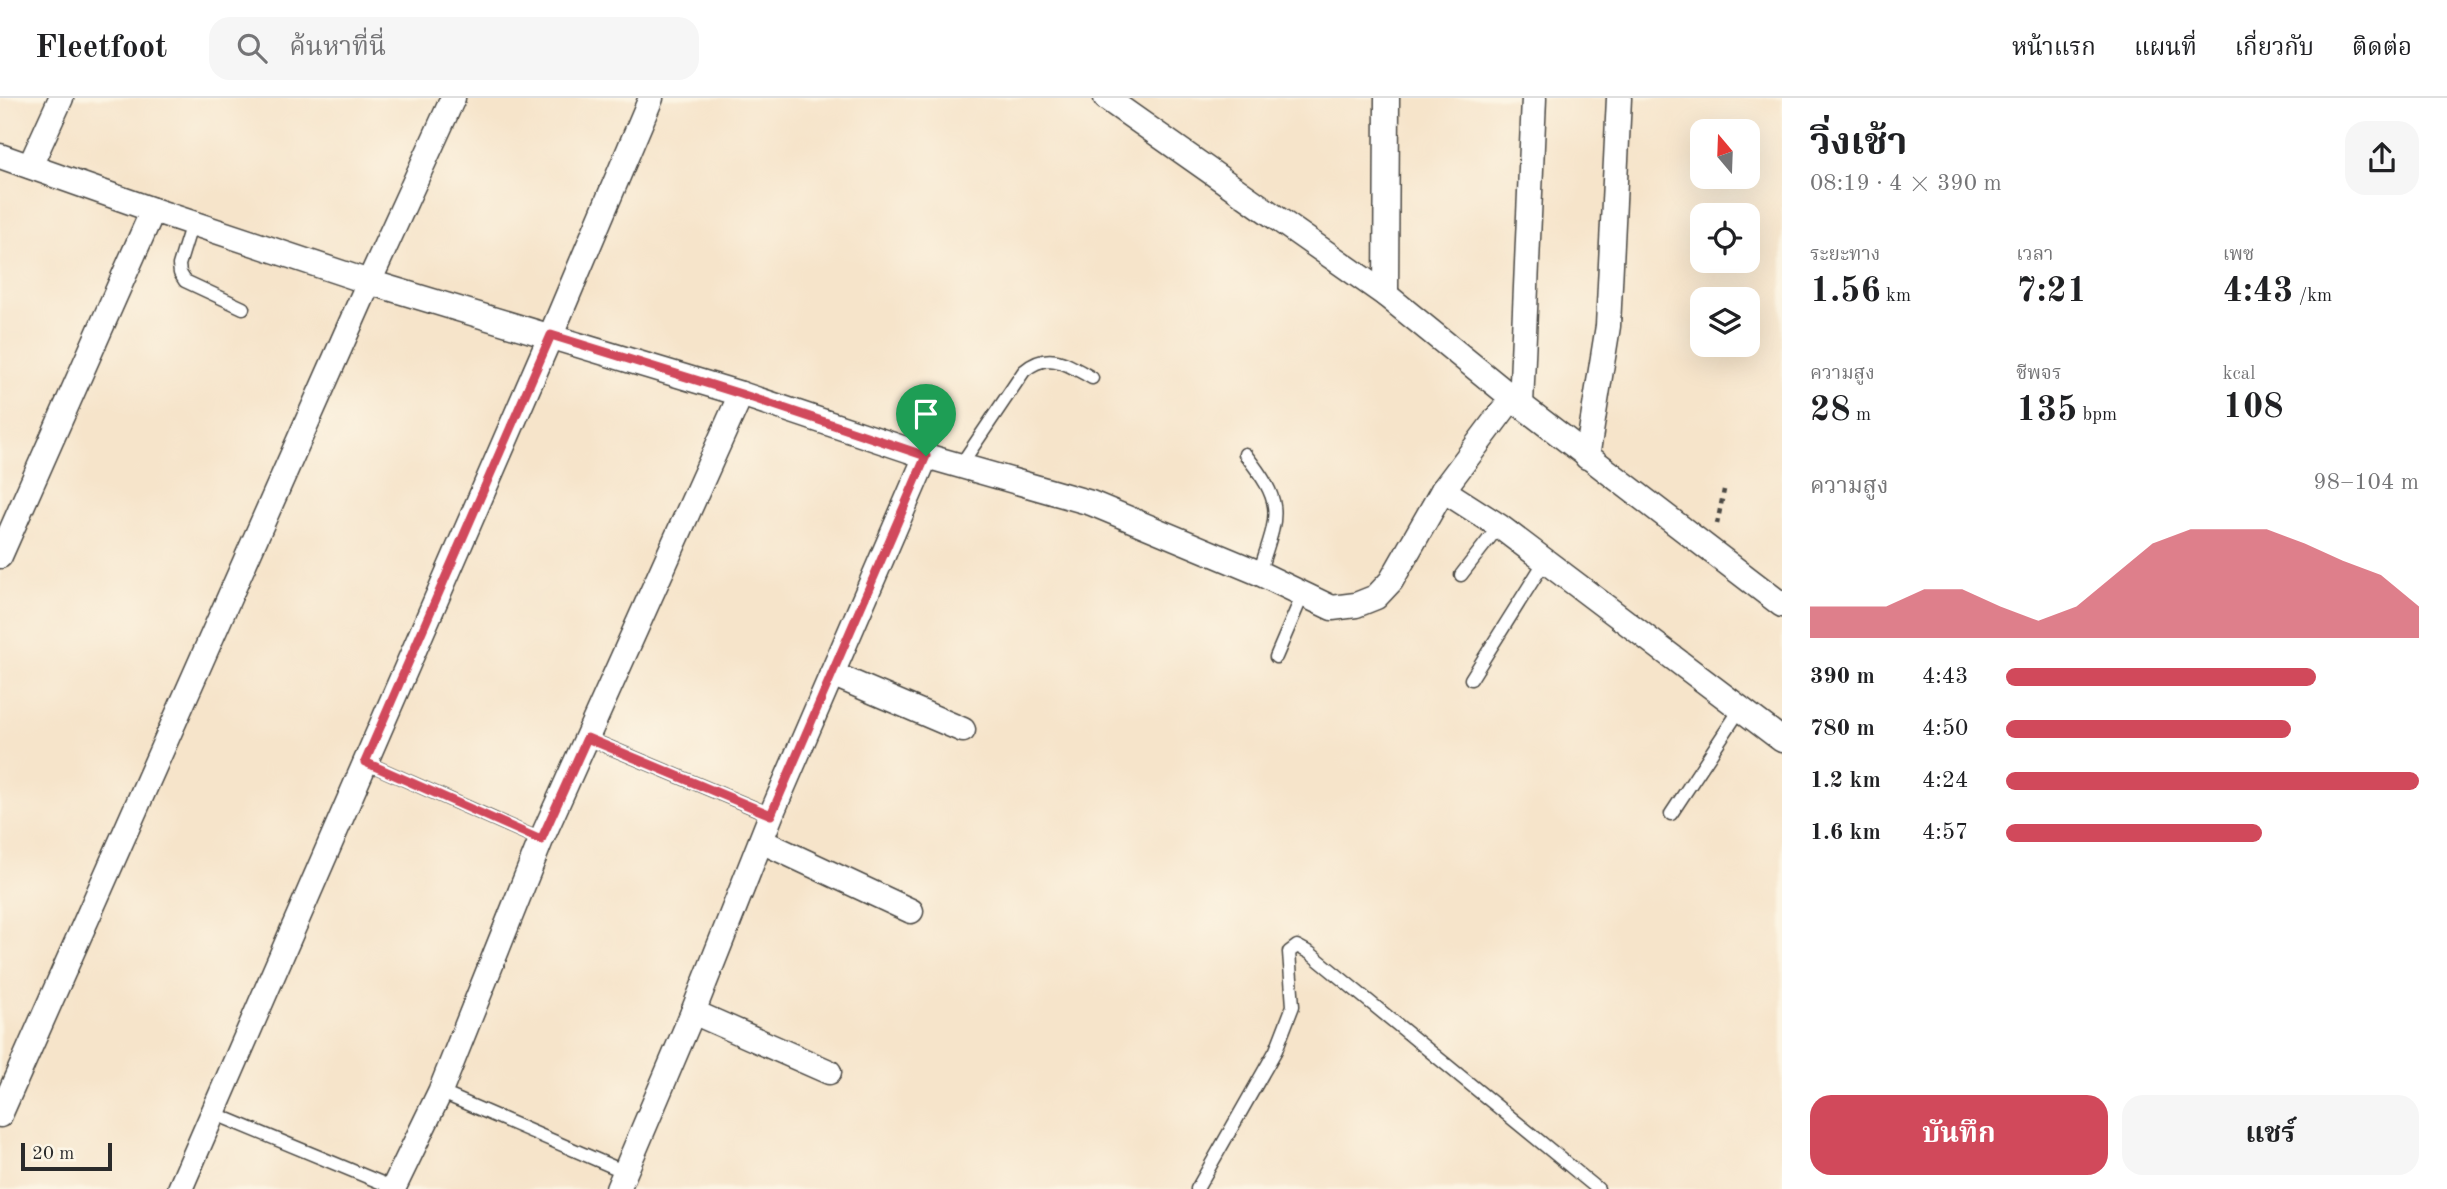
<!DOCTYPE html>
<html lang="th">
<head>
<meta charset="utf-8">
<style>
	:root { --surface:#fff; --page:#f6f6f6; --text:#202124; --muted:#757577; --line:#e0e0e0; --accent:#d1495b }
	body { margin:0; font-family:"Old Standard TT","Noto Serif Thai",serif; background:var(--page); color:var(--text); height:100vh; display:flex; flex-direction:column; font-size:26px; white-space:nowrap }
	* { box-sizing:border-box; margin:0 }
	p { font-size:23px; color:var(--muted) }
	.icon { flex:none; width:38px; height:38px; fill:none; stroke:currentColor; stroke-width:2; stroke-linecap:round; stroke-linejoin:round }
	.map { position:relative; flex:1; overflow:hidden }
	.sheet { display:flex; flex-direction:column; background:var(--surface); width:665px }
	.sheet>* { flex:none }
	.needle { width:46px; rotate:341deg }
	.fabs { position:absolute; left:1690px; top:21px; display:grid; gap:14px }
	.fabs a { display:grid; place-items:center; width:70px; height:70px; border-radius:14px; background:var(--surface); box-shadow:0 7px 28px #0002; font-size:35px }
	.scale { position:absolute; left:21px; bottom:18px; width:91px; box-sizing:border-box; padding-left:7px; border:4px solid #2b2b2b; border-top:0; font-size:19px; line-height:24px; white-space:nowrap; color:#2b2b2b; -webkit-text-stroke:5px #fcf5e5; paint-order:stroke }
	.pin { position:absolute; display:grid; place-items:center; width:60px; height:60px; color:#fff; margin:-72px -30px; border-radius:50% 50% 50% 0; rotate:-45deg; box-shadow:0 0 7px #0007 }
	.pin .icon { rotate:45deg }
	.round { display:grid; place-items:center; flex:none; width:74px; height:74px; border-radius:21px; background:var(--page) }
	.overview { display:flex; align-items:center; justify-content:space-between; height:119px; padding:0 28px }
	h1 { font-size:38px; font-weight:700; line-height:52px }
	.stats { display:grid; grid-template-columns:repeat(3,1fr); gap:10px; height:119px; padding:7px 28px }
	.stats div { display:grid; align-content:center }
	.stats b { font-size:35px; font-weight:700 }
	.stats small { font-size:19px; font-weight:400 }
	.stats p { font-size:19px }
	.chart { height:196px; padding:14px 28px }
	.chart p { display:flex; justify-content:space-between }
	.chart svg { width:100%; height:126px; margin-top:7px; fill:var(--accent); opacity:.7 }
	.action { display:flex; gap:14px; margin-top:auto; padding:14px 28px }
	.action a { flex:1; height:80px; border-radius:21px; background:var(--accent); color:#fff; font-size:28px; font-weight:700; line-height:80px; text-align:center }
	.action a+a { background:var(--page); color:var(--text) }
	ul { padding:0 28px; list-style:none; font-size:23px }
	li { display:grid; grid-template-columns:112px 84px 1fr; align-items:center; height:52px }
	li i { height:18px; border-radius:9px; background:var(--accent) }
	header { display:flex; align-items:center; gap:42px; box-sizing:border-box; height:98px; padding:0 35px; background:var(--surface); border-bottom:2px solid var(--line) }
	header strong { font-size:33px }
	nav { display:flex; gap:38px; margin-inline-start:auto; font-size:24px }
	.search { width:490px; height:63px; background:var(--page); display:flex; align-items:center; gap:18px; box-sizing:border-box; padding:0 24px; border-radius:21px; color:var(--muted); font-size:26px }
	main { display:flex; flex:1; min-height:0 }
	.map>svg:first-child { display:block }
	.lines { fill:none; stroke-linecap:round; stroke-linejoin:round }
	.service-casing { stroke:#494743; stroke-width:15 }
	.minor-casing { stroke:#494743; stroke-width:27 }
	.path { stroke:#494743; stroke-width:4.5; stroke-dasharray:5 5; stroke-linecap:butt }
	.service { stroke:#fff; stroke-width:12 }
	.minor { stroke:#fff; stroke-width:24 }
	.route-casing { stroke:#fff; stroke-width:14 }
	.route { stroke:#d1495b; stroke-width:9 }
</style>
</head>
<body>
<header>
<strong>Fleetfoot</strong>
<div class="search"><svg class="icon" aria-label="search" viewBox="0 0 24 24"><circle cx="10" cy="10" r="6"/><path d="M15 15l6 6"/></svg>ค้นหาที่นี่</div>
<nav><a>หน้าแรก</a><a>แผนที่</a><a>เกี่ยวกับ</a><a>ติดต่อ</a></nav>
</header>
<main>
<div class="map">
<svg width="1782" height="1091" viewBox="0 0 1782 1091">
	<rect width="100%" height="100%" fill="#fcf5e5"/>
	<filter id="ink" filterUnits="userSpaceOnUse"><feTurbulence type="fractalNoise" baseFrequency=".0143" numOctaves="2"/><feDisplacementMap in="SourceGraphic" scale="14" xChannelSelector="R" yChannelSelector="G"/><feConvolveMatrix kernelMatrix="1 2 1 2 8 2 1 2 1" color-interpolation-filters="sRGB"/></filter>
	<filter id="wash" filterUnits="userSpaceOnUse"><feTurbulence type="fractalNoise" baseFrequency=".00686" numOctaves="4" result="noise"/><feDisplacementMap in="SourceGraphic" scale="28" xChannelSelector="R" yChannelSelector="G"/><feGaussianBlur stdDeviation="1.57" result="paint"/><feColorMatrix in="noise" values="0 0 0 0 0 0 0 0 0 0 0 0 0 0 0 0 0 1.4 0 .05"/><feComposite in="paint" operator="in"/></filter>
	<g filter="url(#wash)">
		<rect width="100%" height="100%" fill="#f6e4ca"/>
	</g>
	<g filter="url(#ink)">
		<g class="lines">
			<defs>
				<g id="service">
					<path d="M192 125 179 167 180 175 185 183 243 210"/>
					<path d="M1245 356C1286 408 1278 416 1259 475"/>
					<path d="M960 368 1024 273C1049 252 1067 266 1092 280"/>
					<path d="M1461 477 1499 428"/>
					<path d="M1276 559 1303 496"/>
					<path d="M1471 581 1545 463"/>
					<path d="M587 640 771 717"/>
					<path d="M365 664 541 742"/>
					<path d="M1671 716 1741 610"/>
					<path d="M440 994 625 1074"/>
					<path d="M213 1015 394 1090"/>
					<path d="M1197 1091 1276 952 1293 908 1289 854 1297 848 1310 855 1598 1091"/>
				</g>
				<g id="minor">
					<path d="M1106 0 1386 197 1521 307 1782 507"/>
					<path d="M0 58 153 112 369 184 741 296 926 358 1091 405 1259 475 1332 510 1356 507 1376 499 1391 483 1443 392 1512 300"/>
					<path d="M30 68 61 0"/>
					<path d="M1386 197 1387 0"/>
					<path d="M1521 307 1534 0"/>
					<path d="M1587 359 1608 228 1619 0"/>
					<path d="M1443 392 1499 428 1782 642"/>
					<path d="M0 458 153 112"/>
					<path d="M832 576 963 632"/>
					<path d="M761 743 911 813"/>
					<path d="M693 914 829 974"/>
					<path d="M0 1017 369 184 453 0"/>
					<path d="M180 1091 551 237 651 0"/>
					<path d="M393 1091 440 994 541 742 741 296"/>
					<path d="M618 1091 693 914 771 717 926 358"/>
				</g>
			</defs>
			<use href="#service" class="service-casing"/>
			<use href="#minor" class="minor-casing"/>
			<path class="path" d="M1717 426 1724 392"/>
			<use href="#service" class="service"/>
			<use href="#minor" class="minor"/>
		</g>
	</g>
	<g class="lines" filter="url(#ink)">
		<defs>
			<path id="route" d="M551 237 741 296 926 358 771 717 587 640 541 742 365 664Z"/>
		</defs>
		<use href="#route" class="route-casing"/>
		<use href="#route" class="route"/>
	</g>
</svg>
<div class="fabs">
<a><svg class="needle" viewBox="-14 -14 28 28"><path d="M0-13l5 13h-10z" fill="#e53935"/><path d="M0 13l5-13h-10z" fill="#757577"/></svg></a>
<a><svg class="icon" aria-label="locate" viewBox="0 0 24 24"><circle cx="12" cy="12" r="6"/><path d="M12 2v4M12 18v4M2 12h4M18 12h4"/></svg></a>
<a><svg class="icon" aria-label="layers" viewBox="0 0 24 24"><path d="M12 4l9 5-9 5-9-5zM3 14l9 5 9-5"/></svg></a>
</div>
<div class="scale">20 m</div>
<div class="pin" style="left:926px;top:358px;background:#1e9e55"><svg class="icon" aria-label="arrive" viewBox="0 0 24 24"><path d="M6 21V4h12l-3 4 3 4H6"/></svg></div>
</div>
<section class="sheet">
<div class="overview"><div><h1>วิ่งเช้า</h1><p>08:19 · 4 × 390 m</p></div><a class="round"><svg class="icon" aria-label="share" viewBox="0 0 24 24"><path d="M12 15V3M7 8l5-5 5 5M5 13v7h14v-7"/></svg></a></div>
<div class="stats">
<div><p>ระยะทาง</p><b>1.56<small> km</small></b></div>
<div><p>เวลา</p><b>7:21</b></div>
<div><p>เพซ</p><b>4:43<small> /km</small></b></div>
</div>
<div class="stats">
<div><p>ความสูง</p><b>28<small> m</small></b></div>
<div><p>ชีพจร</p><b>135<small> bpm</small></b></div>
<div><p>kcal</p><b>108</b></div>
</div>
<div class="chart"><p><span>ความสูง</span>98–104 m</p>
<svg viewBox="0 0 160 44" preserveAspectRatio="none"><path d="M0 44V33L10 33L20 33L30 27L40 27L50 33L60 38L70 33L80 22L90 11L100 6L110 6L120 6L130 11L140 17L150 22L160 33V44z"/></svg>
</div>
<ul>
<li><b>390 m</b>4:43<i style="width:75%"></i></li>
<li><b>780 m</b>4:50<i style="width:69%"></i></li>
<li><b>1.2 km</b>4:24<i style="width:100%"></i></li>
<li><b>1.6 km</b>4:57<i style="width:62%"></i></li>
</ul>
<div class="action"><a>บันทึก</a><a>แชร์</a></div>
</section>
</main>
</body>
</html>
